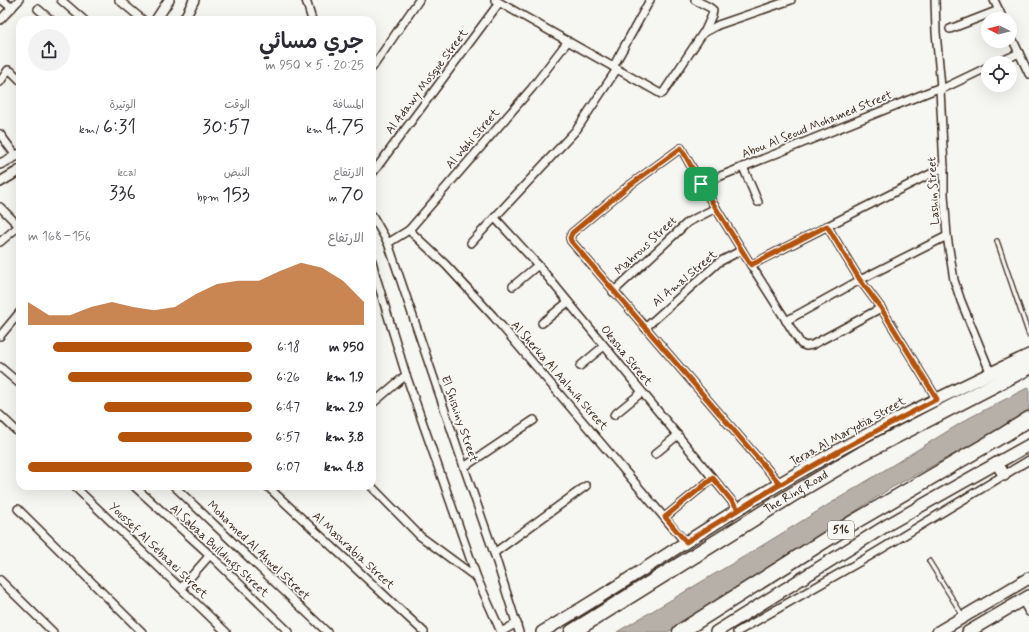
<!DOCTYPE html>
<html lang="ar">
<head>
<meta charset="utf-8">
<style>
	:root { --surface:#fff; --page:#f2f2f3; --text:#2b2b33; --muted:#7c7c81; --accent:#b45309 }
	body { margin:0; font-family:Mynerve,"Playpen Sans Arabic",sans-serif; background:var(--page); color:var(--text); direction:rtl; height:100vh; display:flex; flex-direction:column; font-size:15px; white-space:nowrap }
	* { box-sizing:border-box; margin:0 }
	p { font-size:13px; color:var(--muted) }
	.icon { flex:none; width:22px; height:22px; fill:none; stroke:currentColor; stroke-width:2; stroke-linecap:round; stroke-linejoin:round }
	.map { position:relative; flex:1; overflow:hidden; direction:ltr }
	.details { position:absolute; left:16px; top:16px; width:360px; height:474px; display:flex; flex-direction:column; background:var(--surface); border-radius:12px; box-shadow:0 4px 16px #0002; direction:rtl }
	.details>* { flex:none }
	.needle { width:26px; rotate:276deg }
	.buttons { position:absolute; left:981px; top:12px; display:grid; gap:8px }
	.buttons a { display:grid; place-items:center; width:36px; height:36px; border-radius:50%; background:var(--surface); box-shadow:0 4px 16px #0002; font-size:20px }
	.pin { position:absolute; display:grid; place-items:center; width:34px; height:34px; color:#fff; margin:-17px; border-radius:8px; box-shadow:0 2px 6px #0006 }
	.round { display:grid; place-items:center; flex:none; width:42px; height:42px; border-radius:21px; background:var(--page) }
	.head { display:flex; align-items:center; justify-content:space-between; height:68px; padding:0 12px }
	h1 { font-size:22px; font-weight:600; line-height:30px }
	.stats { display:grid; grid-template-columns:repeat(3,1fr); gap:6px; height:68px; padding:4px 12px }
	.stats div { display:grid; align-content:center }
	.stats b { font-size:20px; font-weight:600 }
	.stats small { font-size:11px; font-weight:400 }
	.stats p { font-size:11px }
	.chart { height:112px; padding:8px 12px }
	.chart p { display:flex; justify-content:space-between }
	.chart svg { width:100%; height:72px; margin-top:4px; fill:var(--accent); opacity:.7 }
	ul { padding:0 12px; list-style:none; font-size:13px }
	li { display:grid; grid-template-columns:64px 48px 1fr; align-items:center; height:30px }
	li i { height:10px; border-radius:5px; background:var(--accent) }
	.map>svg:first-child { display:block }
	.water { fill:#b6b0a9; stroke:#857a71 }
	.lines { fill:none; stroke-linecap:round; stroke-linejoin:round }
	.service-casing { stroke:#3b2a1e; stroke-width:6 }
	.minor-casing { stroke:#3b2a1e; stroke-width:10 }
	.tertiary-casing { stroke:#3b2a1e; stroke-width:12 }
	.secondary-casing { stroke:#3b2a1e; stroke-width:14 }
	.motorway-casing { stroke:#3b2a1e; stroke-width:17 }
	.service { stroke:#f6f6f2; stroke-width:3.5 }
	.minor { stroke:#f6f6f2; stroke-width:7 }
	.tertiary { stroke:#f6f6f2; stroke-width:9 }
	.secondary { stroke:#f6f6f2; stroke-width:11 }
	.motorway { stroke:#f6f6f2; stroke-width:14 }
	.route-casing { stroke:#fff; stroke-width:8 }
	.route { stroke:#b45309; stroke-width:5 }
	.labels { text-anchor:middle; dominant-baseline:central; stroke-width:3.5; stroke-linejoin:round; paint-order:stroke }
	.shield { fill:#f6f6f2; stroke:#73675e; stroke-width:1 }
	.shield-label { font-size:11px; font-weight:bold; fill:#3b2a1e }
	.street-label { font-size:12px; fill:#3b2a1e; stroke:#f6f6f2 }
</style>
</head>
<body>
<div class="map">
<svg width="1029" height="632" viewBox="0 0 1029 632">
	<rect width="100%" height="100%" fill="#f6f6f2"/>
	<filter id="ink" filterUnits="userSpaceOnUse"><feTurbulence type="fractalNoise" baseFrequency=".025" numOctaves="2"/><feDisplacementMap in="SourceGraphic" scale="8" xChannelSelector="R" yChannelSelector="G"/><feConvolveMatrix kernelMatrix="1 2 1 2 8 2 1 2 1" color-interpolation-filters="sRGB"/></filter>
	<g filter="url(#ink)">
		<path class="water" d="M1029 387V414L891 488 807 543 668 632H617L750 553 969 418Z"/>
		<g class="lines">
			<defs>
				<g id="service">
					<path d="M997 241 1029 335"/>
					<path d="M929 561 963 616"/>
				</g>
				<g id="minor">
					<path d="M2 0 12 8"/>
					<path d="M61 0 84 20"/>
					<path d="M119 0 143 20"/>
					<path d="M306 0 312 20"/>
					<path d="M495 0 661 94 663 93 703 33 718 25 791 0"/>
					<path d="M695 0 709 7 713 10 712 15 704 33"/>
					<path d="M935 0 936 32 941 87 940 90 944 167V194L947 236 954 280 961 301 991 374"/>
					<path d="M994 0 1003 19"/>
					<path d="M38 9 51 20"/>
					<path d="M0 20 19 0"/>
					<path d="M950 29 999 10"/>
					<path d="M1010 34 1029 74"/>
					<path d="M998 63 1019 53"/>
					<path d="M613 67 650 0"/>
					<path d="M372 68 419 0"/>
					<path d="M0 82 8 70 11 71 20 80"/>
					<path d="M940 90 988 67"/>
					<path d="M0 134 16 156"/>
					<path d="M743 167 758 202"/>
					<path d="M372 174 499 3"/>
					<path d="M701 184 941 87"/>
					<path d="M0 207 20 227"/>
					<path d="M372 215 388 243 464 467 494 553 519 632"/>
					<path d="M495 218 538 265 739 510"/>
					<path d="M827 226 860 280 881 308 937 399"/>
					<path d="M409 230 446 265 493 316 686 543"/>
					<path d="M0 242 19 226"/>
					<path d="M388 243 409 230 532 88 568 41"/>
					<path d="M471 243 577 129 617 69"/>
					<path d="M372 261 376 277 406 375 477 578 501 632 517 623"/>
					<path d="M751 265 944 167"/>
					<path d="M513 286 538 265"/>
					<path d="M613 292 688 222 716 208"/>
					<path d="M786 321 860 280 947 236"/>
					<path d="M542 323 568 302"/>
					<path d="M645 328 719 262 742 250"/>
					<path d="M0 336 20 312"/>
					<path d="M580 366 604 346"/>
					<path d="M0 367 20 384"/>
					<path d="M372 404 406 375"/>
					<path d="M0 415 20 434"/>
					<path d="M614 415 642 392"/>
					<path d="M655 454 678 435"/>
					<path d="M464 467 534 420"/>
					<path d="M780 484 571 241 570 238 572 233 626 188 681 148 701 184 751 265 801 344 806 346 812 345 881 308"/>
					<path d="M74 486 226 632"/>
					<path d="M134 486 210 555 289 632"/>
					<path d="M174 486 327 632"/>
					<path d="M267 486 424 632"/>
					<path d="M371 486 420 536 477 578"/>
					<path d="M18 509 142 632"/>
					<path d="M665 517 713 478"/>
					<path d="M494 553 586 486"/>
					<path d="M0 580 53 632"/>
					<path d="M181 588 210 555"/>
					<path d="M1022 600 1029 612"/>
					<path d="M737 632 868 557 1029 460"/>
				</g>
				<g id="tertiary">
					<path d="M156 20 169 0"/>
					<path d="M184 20 194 0"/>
					<path d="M0 164 20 154"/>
					<path d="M0 182 20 170"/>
				</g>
				<g id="secondary">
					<path d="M997 463 1004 475"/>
					<path d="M542 632C622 585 699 532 779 484 859 436 944 395 1029 355"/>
					<path d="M716 632 889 524 1029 445"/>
					<path d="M938 632 1029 578"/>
					<path d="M968 632 1029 596"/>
				</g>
				<g id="motorway">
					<path id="s1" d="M572 632 790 496 863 453 1029 367"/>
					<path d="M680 632 854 522 1005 434 1029 419"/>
				</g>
			</defs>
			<use href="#service" class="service-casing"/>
			<use href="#minor" class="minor-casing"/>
			<use href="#tertiary" class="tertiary-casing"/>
			<use href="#secondary" class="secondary-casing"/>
			<use href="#motorway" class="motorway-casing"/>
			<use href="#service" class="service"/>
			<use href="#minor" class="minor"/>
			<use href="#tertiary" class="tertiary"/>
			<use href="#secondary" class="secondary"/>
			<use href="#motorway" class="motorway"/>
		</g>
	</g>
	<g class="lines" filter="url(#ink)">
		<defs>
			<path id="route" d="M701 184 681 148 626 188 572 233 570 238 571 241 780 484 686 542 665 517 713 478 739 510C803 469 870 434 937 399L881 308 860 280 827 226 751 265 701 184"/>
		</defs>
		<use href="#route" class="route-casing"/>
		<use href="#route" class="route"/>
	</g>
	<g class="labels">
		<rect class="shield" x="828" y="521" width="26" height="18" rx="3"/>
		<g class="shield-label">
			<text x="841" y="530">516</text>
		</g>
		<g class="street-label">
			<text transform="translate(427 82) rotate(-53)">Al Adawy Mosque Street</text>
			<text transform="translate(817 125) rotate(-22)">Abou Al Seoud Mohamed Street</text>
			<text transform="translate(473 139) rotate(-49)">Al Wahi Street</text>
			<text transform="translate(934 191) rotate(-93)">Lashin Street</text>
			<text transform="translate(646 246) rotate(-43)">Mahrous Street</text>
			<text transform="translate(685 279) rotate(-40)">Al Amal Street</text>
			<text transform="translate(626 356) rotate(51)">Okasha Street</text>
			<text transform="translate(559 376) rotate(49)">Al Sherka Al Aalmih Street</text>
			<text transform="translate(459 419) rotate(71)">El Shishiny Street</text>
			<text transform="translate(848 432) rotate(-29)">Teraa Al Maryotia Street</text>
			<text stroke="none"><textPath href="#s1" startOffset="264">The Ring Road</textPath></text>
			<text transform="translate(158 551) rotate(44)">Youssef Al Sebaaei Street</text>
			<text transform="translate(219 551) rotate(43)">Al Sabaa Buildings Street</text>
			<text transform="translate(258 551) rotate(44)">Mohamed Al Ahwel Street</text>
			<text transform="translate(353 551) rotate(43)">Al Mashrabia Street</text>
		</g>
	</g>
</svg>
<div class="buttons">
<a><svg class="needle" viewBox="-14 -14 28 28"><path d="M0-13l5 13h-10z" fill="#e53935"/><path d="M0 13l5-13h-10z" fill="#7c7c81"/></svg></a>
<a><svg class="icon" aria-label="locate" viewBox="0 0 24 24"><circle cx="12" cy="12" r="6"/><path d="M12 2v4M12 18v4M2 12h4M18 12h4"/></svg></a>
</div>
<div class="pin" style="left:701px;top:184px;background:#1e9e55"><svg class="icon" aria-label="arrive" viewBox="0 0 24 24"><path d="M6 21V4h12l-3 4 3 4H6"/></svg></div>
<section class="details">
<div class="head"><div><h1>جري مسائي</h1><p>20:25 · 5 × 950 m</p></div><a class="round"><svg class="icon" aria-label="share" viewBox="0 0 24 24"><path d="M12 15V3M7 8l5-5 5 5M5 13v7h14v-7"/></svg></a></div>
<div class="stats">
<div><p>المسافة</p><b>4.75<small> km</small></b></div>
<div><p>الوقت</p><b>30:57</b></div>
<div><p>الوتيرة</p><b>6:31<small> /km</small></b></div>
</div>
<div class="stats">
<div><p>الارتفاع</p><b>70<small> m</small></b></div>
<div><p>النبض</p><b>153<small> bpm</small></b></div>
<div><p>kcal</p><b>336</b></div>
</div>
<div class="chart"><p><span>الارتفاع</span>156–168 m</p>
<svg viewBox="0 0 160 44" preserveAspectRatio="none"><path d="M0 44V30L10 38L20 38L30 33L40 30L50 33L60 35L70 33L80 25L90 19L100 17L110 17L120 11L130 6L140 9L150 17L160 30V44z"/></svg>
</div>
<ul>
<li><b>950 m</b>6:18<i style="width:89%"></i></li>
<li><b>1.9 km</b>6:26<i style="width:82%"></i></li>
<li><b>2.9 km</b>6:47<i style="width:66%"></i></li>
<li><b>3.8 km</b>6:57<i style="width:60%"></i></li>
<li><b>4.8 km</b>6:07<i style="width:100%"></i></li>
</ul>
</section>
</div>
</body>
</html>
